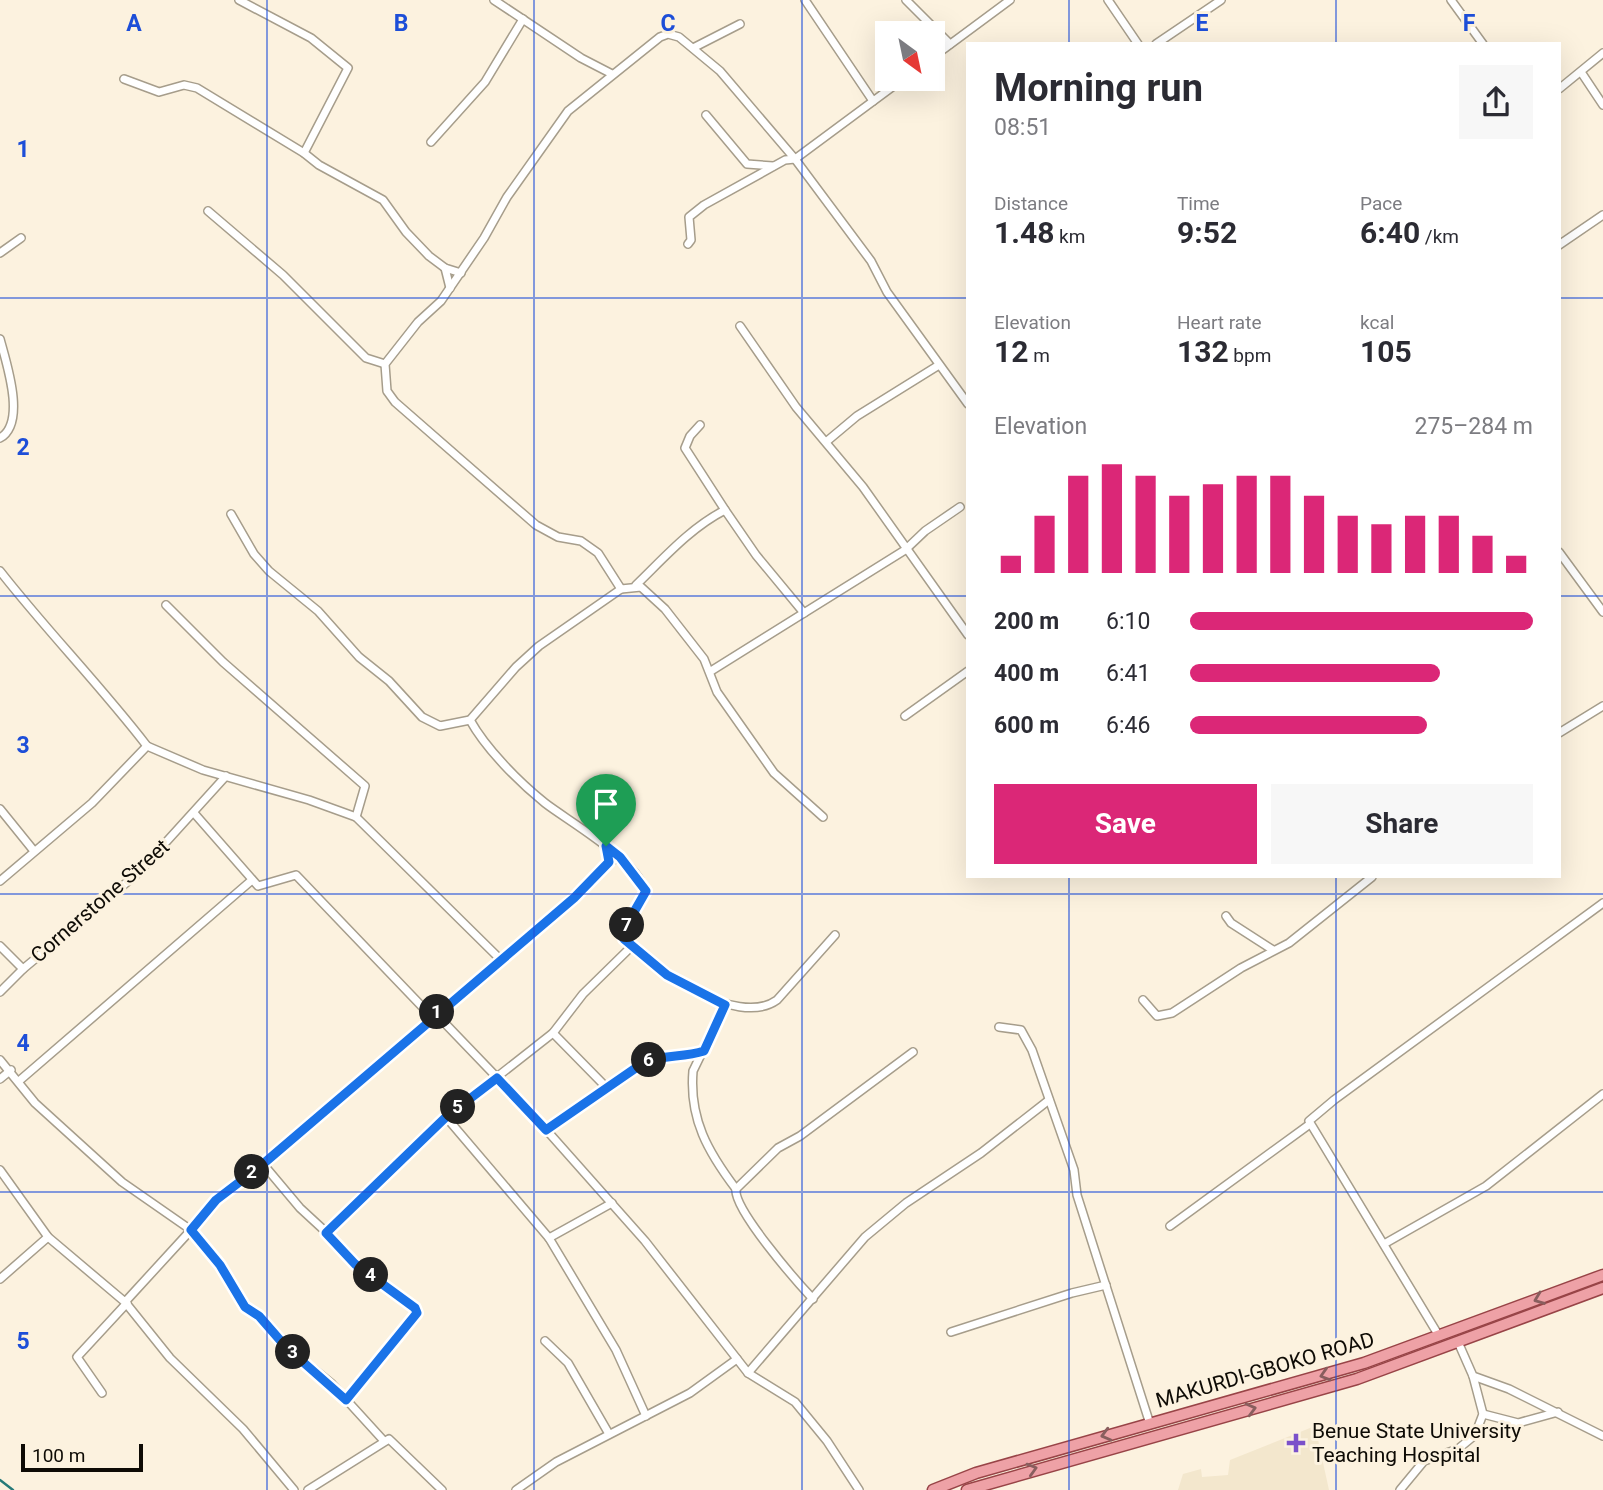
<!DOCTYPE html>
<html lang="en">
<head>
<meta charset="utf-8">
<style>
	:root { --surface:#fff; --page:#f7f7f7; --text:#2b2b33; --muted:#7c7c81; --accent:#db2777 }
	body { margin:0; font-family:Roboto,sans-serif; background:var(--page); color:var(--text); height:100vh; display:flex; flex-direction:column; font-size:26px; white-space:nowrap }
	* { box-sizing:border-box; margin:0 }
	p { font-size:23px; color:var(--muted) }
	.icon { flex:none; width:38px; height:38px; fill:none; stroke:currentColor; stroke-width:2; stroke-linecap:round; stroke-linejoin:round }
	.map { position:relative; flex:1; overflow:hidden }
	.details { position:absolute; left:966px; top:42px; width:595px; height:836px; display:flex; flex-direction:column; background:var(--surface); border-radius:0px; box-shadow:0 7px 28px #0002 }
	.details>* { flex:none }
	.needle { width:46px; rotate:147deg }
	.controls { position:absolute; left:875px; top:21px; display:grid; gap:14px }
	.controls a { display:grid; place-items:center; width:70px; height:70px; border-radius:0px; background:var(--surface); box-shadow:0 7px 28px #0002; font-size:35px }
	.scale { position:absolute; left:21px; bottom:18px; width:122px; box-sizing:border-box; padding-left:7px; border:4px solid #0e0b05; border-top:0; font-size:19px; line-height:24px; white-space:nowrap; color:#0e0b05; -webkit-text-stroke:5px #fcf2df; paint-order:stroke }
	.pin { position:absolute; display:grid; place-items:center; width:60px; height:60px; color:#fff; margin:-72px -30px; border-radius:50% 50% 50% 0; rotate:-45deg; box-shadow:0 0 7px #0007 }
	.pin .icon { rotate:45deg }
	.km { position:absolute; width:35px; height:35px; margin:-18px; border-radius:50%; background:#222; color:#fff; font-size:19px; line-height:35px; text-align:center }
	.round { display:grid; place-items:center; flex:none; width:74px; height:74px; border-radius:0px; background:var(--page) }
	.headline { display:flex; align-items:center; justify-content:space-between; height:119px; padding:0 28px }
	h1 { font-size:38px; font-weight:700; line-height:52px }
	.figures { display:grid; grid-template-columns:repeat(3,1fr); gap:10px; height:119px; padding:7px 28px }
	.figures div { display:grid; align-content:center }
	.figures b { font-size:30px; font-weight:700 }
	.figures small { font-size:19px; font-weight:400 }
	.figures p { font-size:19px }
	.chart { height:196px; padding:14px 28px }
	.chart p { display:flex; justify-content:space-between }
	.chart svg { width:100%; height:126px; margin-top:7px; stroke:var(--accent); stroke-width:6 }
	.cta { display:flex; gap:14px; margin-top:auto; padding:14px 28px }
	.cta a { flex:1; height:80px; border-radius:0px; background:var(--accent); color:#fff; font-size:28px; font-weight:700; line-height:80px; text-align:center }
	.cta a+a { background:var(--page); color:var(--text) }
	ul { padding:0 28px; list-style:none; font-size:23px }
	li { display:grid; grid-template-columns:112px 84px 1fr; align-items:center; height:52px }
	li i { height:18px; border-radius:9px; background:var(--accent) }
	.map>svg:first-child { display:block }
	.built { fill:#f3e7cd }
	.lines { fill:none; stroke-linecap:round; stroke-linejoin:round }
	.stream { stroke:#267a79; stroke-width:2.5 }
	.street-casing { stroke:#a69d8b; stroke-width:10 }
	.primary-casing { stroke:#984447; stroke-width:13 }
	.street { stroke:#fff; stroke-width:7 }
	.primary { stroke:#eea1a6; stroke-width:10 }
	.oneway { stroke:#895e5e }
	.route-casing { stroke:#fff; stroke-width:14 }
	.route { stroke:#1a73e8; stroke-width:9 }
	.grid { fill:none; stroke:#1d4ed8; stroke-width:2; stroke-opacity:0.55 }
	.poi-dot { fill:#7b51ca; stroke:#fcf2df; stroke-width:2.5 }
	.labels { text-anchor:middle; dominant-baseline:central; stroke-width:6; stroke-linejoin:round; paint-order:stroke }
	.street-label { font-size:21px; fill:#0e0b05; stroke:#fcf2df }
	.poi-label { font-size:21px; fill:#0e0b05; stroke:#fcf2df; text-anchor:start }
	.grid-label { font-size:23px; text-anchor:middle; font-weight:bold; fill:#1d4ed8; stroke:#fcf2df; stroke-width:6; stroke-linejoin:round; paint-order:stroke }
</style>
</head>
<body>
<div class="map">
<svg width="1603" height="1490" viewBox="0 0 1603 1490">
	<rect width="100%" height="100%" fill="#fcf2df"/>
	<path class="built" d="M1315 1426 1329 1490H1178L1183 1474 1201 1469 1202 1477 1228 1475 1230 1460Z"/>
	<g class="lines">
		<path class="stream" d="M0 1480 13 1490"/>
		<defs>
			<g id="street">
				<path d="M239 0 311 38 348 68 304 153"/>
				<path d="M494 0 581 58 612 74"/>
				<path d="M805 0 873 101"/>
				<path d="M906 0 950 44"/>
				<path d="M1108 0 1138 44"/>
				<path d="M1451 0 1483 44"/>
				<path d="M1156 44 1221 0"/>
				<path d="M693 48 740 24"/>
				<path d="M933 57 1010 0"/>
				<path d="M1581 72 1603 105"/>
				<path d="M124 79 159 92 184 85 197 88 304 153 319 165 383 200 406 232 429 256 445 268 461 273"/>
				<path d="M1559 89 1603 53"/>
				<path d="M706 115 747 164 773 166"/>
				<path d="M431 142 485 82 523 19"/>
				<path d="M208 211 283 275 366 358 385 364"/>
				<path d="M688 244 691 240 689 217 704 205 785 160 795 159 903 79"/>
				<path d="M1559 245 1603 215"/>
				<path d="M0 253 21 238"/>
				<path d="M445 268 450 288"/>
				<path d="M740 326 796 407 863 487 968 635"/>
				<path d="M0 339C6 362 27 423 0 438"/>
				<path d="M700 425 690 436 685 448 725 510"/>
				<path d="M826 442 857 416 939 365"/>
				<path d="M231 514 254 554 269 571 318 611 359 657 389 681 422 717 440 726 470 720 516 667 539 646 621 589 641 587 665 609 704 659 717 692 774 773 823 817"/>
				<path d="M1559 552 1603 612"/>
				<path d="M0 571C47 631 100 685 147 746"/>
				<path d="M636 585C664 558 690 528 725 510L756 555 804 613"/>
				<path d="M621 589 598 553 581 541 558 537 536 525 395 402 387 391 385 364 418 322 441 301 484 238 507 197 568 111 660 37 668 34 679 37 720 71 795 159 871 261 887 292 968 404"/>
				<path d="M166 605 223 662 365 786 356 817"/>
				<path d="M711 671 905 550 925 531 960 507"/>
				<path d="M905 716 968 671"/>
				<path d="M470 720C486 749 519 782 545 803 568 821 646 865 645 895L622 936C648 968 737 1029 777 1000L835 935"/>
				<path d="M1559 733 1603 706"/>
				<path d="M0 809 34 851"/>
				<path d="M194 813 258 886 296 875 432 1017"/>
				<path d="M0 881 92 803 147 746 203 770 309 800 356 817 500 959"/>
				<path d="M1226 916 1231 923 1273 950"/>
				<path d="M0 946 23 969"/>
				<path d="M632 946 583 994 553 1033 446 1117 549 1238 616 1350 646 1416"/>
				<path d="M0 992 23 969 138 873 226 776"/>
				<path d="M1143 1000 1157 1016 1172 1013 1241 968 1289 943 1372 877"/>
				<path d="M725 1005 693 1071C689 1119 708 1152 736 1189"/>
				<path d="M436 1014 534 1116 645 1241 748 1373 795 1402 827 1441 859 1490"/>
				<path d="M999 1027 1021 1030 1032 1050 1074 1170 1077 1195 1150 1424"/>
				<path d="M553 1033 606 1087"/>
				<path d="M0 1060 35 1103 122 1182 191 1230 216 1200 263 1164 545 923 609 862 620 857"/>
				<path d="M0 1079 11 1070"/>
				<path d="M19 1081 252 880"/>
				<path d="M546 1130 643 1063C663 1054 681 1058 703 1051"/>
				<path d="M263 1164 300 1208 326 1232 446 1117"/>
				<path d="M0 1170 48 1237 125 1302 191 1230 220 1264 245 1307 259 1316 286 1347 332 1384 384 1441"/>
				<path d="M1170 1226 1310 1124"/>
				<path d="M326 1232 355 1264 415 1308 417 1313 346 1400"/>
				<path d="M549 1238 612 1203"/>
				<path d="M1384 1244 1486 1186 1603 1094"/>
				<path d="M0 1279 48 1237"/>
				<path d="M813 1299C797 1282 733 1209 736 1189L778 1148 800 1136 913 1052"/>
				<path d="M125 1302 170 1358 243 1429 294 1490"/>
				<path d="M951 1332 1072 1293 1106 1285"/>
				<path d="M1439 1336 1309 1121 1334 1100 1603 903"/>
				<path d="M545 1341 568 1363 609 1434"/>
				<path d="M1458 1342 1473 1376 1509 1389 1603 1436"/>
				<path d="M748 1373 865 1237 906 1203 981 1153 1049 1100"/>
				<path d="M102 1393 77 1357 127 1303"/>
				<path d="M1483 1414 1518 1423 1558 1412"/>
				<path d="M308 1490 389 1439 442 1490"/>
				<path d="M516 1490 556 1462 690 1393 737 1359"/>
				<path d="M1400 1490 1424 1461 1458 1449 1475 1435 1483 1414 1473 1376"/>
			</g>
			<g id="primary">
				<path d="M933 1490 976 1473 1364 1363 1603 1275"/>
				<path d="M967 1490 1357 1379 1603 1288"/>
			</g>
		</defs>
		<use href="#street" class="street-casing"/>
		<use href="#primary" class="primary-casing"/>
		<use href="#street" class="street"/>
		<use href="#primary" class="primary"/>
	</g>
	<defs><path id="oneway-chevron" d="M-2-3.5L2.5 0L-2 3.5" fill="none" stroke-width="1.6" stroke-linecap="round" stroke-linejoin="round" transform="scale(1.75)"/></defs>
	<g class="oneway">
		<use href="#oneway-chevron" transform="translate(1539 1299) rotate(159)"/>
		<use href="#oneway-chevron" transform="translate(1325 1375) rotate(163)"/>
		<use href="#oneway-chevron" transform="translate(1251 1409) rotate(-15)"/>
		<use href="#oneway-chevron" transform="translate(1106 1435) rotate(165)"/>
		<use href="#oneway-chevron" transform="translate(1032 1469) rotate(-16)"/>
	</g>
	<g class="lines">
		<defs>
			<path id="route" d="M606 846 620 857 646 891 622 933 624 939 667 975 725 1005 704 1051C682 1058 663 1054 643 1063L546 1130 497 1078 446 1117 326 1233 355 1264 415 1308 417 1313 346 1400 286 1347 259 1316 245 1307 220 1265 191 1230 216 1200 263 1164 574 898 609 862Z"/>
		</defs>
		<use href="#route" class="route-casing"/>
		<use href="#route" class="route"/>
	</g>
	<path class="grid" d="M267 0V1490M534 0V1490M802 0V1490M1069 0V44M1336 0V44M0 298H968M1559 298H1603M0 596H968M1559 596H1603M1069 877V1490M1336 877V1490M0 894H1603M0 1192H1603"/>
	<path class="poi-dot" d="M1292.5 1432.5h7v7h7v7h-7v7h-7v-7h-7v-7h7z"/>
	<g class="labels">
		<g class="street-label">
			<text transform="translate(100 901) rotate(-41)">Cornerstone Street</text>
			<text transform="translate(1265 1370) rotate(-16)">MAKURDI-GBOKO ROAD</text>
		</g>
		<g class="poi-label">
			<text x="1312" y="1431">Benue State University<tspan x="1312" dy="24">Teaching Hospital</tspan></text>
		</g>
	</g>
	<g class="grid-label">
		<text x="134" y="31">A</text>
		<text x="401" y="31">B</text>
		<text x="668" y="31">C</text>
		<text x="1202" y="31">E</text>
		<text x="1469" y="31">F</text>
		<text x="23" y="157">1</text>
		<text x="23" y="455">2</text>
		<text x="23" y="753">3</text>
		<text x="23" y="1051">4</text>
		<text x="23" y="1349">5</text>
	</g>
</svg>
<div class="controls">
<a><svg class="needle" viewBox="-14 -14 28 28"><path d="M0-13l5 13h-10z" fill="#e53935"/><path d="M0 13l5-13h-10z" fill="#7c7c81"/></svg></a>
</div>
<div class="scale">100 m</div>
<div class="pin" style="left:606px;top:846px;background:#1e9e55"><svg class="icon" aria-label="arrive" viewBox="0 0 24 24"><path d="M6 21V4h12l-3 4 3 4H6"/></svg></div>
<b class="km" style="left:437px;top:1012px">1</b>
<b class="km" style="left:252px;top:1172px">2</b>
<b class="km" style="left:293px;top:1352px">3</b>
<b class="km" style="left:371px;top:1275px">4</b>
<b class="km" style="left:458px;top:1107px">5</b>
<b class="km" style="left:649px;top:1060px">6</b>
<b class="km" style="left:627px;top:925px">7</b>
<section class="details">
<div class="headline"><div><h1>Morning run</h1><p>08:51</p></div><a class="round"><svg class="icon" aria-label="share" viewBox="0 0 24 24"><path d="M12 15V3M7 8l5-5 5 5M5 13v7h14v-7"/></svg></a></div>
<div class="figures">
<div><p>Distance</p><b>1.48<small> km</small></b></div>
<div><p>Time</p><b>9:52</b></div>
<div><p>Pace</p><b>6:40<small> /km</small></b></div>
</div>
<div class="figures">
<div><p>Elevation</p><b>12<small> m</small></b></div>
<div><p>Heart rate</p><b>132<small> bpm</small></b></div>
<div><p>kcal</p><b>105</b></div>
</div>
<div class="chart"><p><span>Elevation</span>275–284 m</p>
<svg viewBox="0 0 160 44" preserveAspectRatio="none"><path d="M5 44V38M15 44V24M25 44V10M35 44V6M45 44V10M55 44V17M65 44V13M75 44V10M85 44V10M95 44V17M105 44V24M115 44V27M125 44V24M135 44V24M145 44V31M155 44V38"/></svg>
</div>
<ul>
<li><b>200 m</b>6:10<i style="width:100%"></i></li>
<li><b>400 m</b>6:41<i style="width:73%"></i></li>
<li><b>600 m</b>6:46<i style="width:69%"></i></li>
</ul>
<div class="cta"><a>Save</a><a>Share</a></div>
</section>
</div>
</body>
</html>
